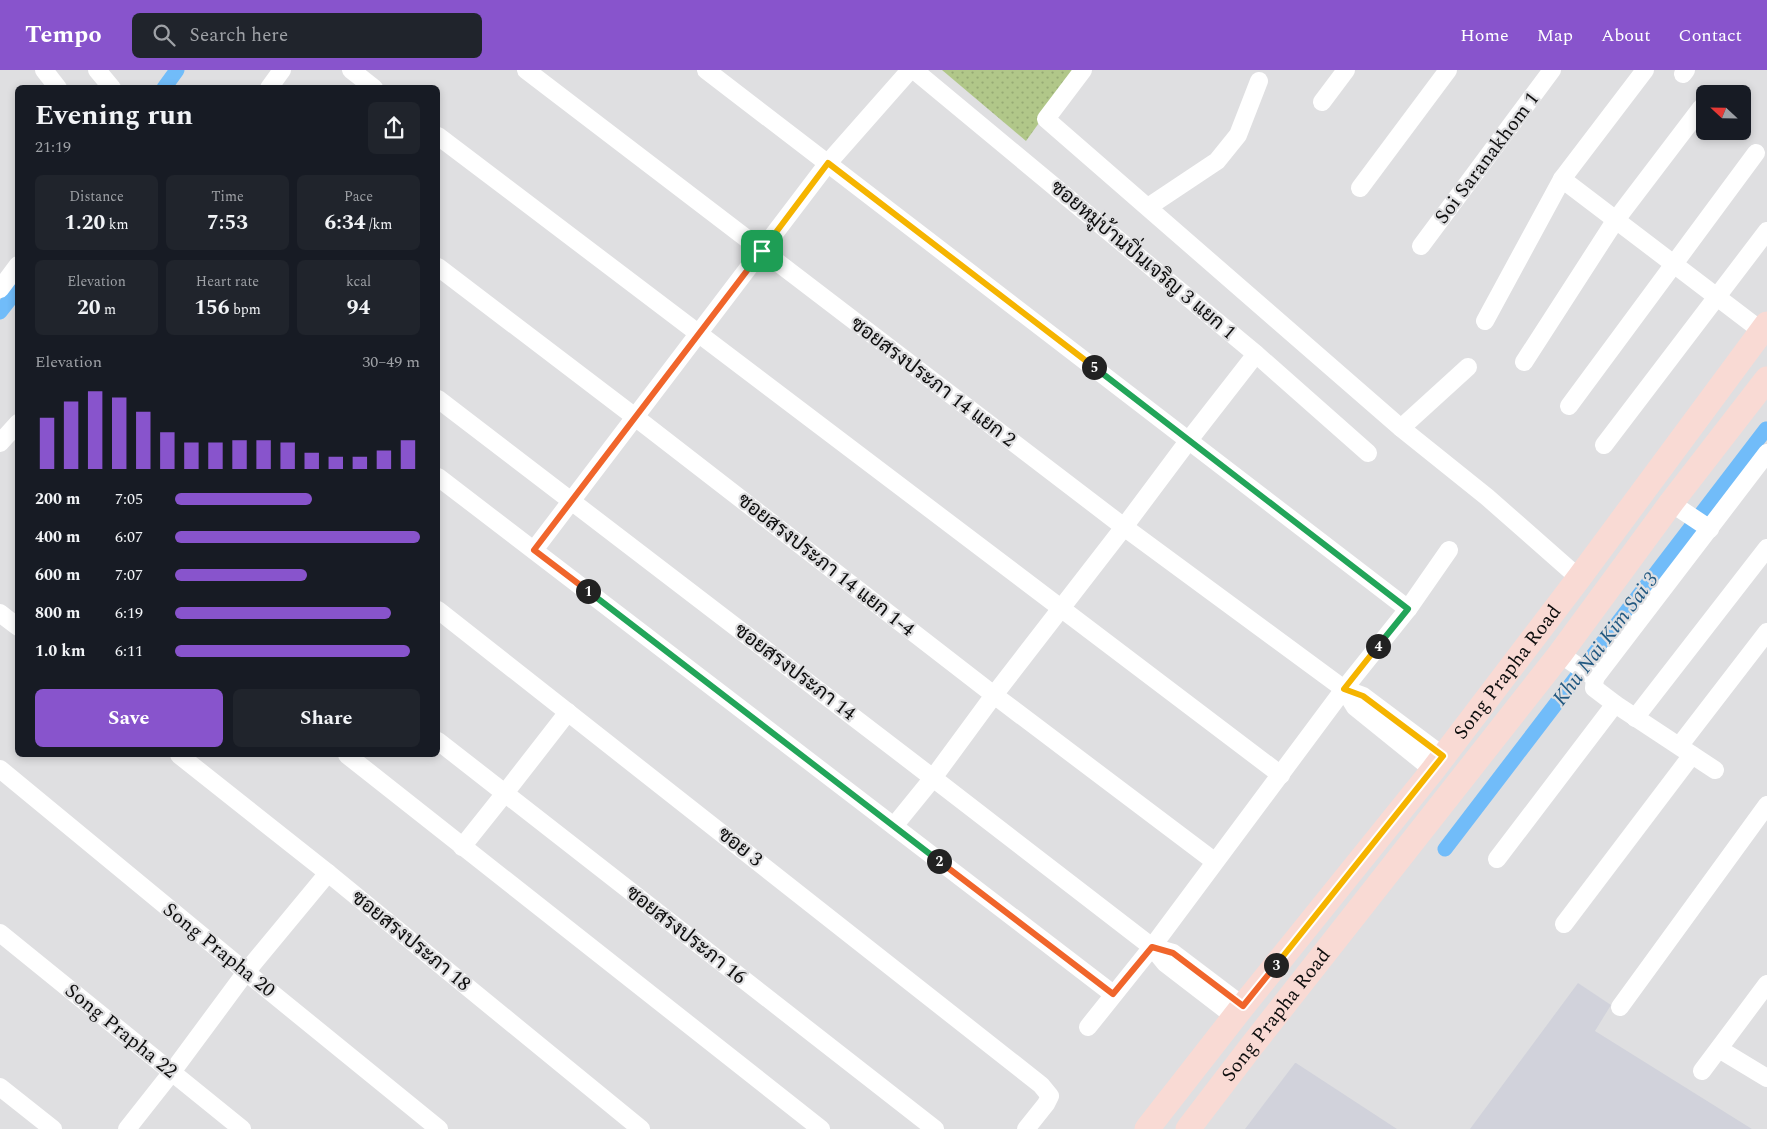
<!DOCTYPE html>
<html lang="en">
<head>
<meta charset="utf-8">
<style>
	:root { --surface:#171b24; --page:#20242c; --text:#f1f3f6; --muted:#9ea1a6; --accent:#8854cc }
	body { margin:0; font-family:Spectral,Sarabun,serif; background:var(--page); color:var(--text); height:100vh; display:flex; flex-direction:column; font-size:19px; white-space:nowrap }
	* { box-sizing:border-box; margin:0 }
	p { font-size:16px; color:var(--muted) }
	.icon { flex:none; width:28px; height:28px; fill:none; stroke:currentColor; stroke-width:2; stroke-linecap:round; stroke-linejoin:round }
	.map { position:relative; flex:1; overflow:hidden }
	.sheet { position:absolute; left:15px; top:15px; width:425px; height:672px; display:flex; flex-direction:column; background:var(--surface); border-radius:8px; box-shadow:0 2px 8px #0003 }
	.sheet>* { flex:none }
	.needle { width:32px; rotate:292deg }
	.controls { position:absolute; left:1696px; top:15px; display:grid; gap:10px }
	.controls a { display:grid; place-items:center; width:55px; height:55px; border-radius:8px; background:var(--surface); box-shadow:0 2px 8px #0003; font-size:25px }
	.pin { position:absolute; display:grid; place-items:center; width:42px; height:42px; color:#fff; margin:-21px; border-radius:10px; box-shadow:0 2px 8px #0006 }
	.km { position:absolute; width:25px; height:25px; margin:-12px; border-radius:50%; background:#222; color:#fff; font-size:14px; line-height:25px; text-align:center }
	.round { display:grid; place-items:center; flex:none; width:52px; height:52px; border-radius:8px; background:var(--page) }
	.head { display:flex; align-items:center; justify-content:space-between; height:85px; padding:0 20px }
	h1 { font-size:28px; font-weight:700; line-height:38px }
	.stats { display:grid; grid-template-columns:repeat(3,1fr); gap:8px; height:85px; padding:5px 20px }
	.stats div { display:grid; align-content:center; border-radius:8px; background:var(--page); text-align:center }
	.stats b { font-size:21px; font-weight:700 }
	.stats small { font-size:14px; font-weight:400 }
	.stats p { font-size:14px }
	.chart { height:140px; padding:10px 20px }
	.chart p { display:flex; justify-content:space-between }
	.chart svg { width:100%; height:90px; margin-top:5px; stroke:var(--accent); stroke-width:6 }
	.action { display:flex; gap:10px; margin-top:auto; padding:10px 20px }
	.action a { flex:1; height:58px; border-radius:8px; background:var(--accent); color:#fff; font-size:20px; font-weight:700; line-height:58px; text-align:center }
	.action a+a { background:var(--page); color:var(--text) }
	ul { padding:0 20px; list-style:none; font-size:16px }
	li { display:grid; grid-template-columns:80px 60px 1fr; align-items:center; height:38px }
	li i { height:12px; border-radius:6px; background:var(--accent) }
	header { display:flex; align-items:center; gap:30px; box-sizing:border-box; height:70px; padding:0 25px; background:var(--accent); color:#fff }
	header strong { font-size:24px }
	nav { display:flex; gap:28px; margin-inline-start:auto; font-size:18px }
	.search { width:350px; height:45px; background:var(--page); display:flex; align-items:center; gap:12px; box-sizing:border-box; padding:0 18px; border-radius:8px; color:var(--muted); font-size:19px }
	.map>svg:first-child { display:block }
	.built { fill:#d1d2db }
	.park { fill:url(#park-dots) }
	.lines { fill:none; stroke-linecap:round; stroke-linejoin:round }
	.canal { stroke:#71bcf9; stroke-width:15 }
	.street { stroke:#fff; stroke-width:18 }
	.secondary { stroke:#f9dad4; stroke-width:25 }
	.split-1-casing { stroke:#fff; stroke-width:10 }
	.split-2-casing { stroke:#fff; stroke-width:10 }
	.split-3-casing { stroke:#fff; stroke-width:10 }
	.split-4-casing { stroke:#fff; stroke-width:10 }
	.split-5-casing { stroke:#fff; stroke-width:10 }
	.split-6-casing { stroke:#fff; stroke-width:10 }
	.split-1 { stroke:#f0652b; stroke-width:6 }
	.split-2 { stroke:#22a559; stroke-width:6 }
	.split-3 { stroke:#f0652b; stroke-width:6 }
	.split-4 { stroke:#f5b400; stroke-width:6 }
	.split-5 { stroke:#22a559; stroke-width:6 }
	.split-6 { stroke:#f5b400; stroke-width:6 }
	.labels { text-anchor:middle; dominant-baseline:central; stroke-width:4.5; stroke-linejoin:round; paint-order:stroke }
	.street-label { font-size:20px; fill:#0e0e0e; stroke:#dfdfe1 }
	.water-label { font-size:21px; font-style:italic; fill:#235981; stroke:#dfdfe1 }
</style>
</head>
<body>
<header>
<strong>Tempo</strong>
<div class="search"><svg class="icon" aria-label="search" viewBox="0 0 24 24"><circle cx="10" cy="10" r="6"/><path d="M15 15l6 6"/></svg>Search here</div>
<nav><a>Home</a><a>Map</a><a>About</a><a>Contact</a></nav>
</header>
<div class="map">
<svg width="1767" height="1059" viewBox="0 0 1767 1059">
	<defs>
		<pattern id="park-dots" width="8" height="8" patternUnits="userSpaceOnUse" patternTransform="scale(1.25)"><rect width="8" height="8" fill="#b1c789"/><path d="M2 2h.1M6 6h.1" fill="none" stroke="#97aa75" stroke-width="1.8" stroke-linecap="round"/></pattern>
	</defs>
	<rect width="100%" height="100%" fill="#dfdfe1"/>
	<g class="built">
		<path d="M1578 913 1611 935 1595 961 1752 1059H1470Z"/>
		<path d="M1295 993H1296L1397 1059H1245Z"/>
	</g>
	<path class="park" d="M942 0H1077L1026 71Z"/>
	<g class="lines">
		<g class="canal">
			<path d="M164 18 177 0"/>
			<path d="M0 242 18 219"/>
			<path d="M1445 779 1766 359"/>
		</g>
		<g class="street">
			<path d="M44 0 58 18"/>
			<path d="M97 0 112 18"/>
			<path d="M351 0 374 18"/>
			<path d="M526 0 1124 457 1344 619 1363 626 1443 686"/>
			<path d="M706 0 1408 539"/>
			<path d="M914 0 1256 284 1368 383"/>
			<path d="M1083 0 1046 49 1401 358 1487 427 1579 508"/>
			<path d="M1683 4 1686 0"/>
			<path d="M269 18 282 0"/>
			<path d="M1322 32 1346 0"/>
			<path d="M438 66 1281 705"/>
			<path d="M1562 109 1767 265"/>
			<path d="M1360 118 1448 0"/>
			<path d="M1148 137 1217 91 1238 65 1259 11"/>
			<path d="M1421 176 1552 0"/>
			<path d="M438 197 635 347 994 625 1214 791"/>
			<path d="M0 219 18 195"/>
			<path d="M1485 251 1562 109 1645 0"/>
			<path d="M1524 292 1615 151 1701 38"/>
			<path d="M438 329 933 708 1152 877 1165 893 1235 947"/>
			<path d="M1569 336 1756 83"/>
			<path d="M1401 358 1468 297"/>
			<path d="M0 373 18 353"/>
			<path d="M1604 375 1767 161"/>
			<path d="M438 407 1113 924"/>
			<path d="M1671 433 1710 459"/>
			<path d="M534 480 828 93 910 0"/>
			<path d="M438 540 1041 1015 1050 1026 1046 1034 1026 1059"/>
			<path d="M0 543 18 557"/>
			<path d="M1560 584 1595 608 1594 618 1615 634 1715 700"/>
			<path d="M1595 608 1767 383"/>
			<path d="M1344 619 1355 637 1433 700"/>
			<path d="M1635 648 1767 478"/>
			<path d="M438 671 935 1059"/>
			<path d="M1680 675 1767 562"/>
			<path d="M179 685 328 803 641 1059"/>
			<path d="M347 685 821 1059"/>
			<path d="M0 699 246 902 439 1059"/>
			<path d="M894 756 933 708 994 625 1124 457 1189 370 1256 284"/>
			<path d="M462 777 505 723 568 642"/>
			<path d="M1497 789 1615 634"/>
			<path d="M1564 854 1692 685"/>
			<path d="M0 863 242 1059"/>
			<path d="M1152 877 1173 883 1243 936"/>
			<path d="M1620 937 1767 735"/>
			<path d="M1088 957 1152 877 1344 619 1408 539 1449 480"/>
			<path d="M1719 979 1767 1008"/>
			<path d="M1702 1001 1767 914"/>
			<path d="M0 1017 53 1059"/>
			<path d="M127 1059 172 1002 246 902 328 803"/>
		</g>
		<g class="secondary">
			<path id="s1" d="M1147 1059 1243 936 1433 700 1579 508 1767 254"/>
			<path id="s2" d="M1188 1059 1250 978 1560 584 1671 433 1767 309"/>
		</g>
	</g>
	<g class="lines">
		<defs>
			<path id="split-1" d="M588 521 534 480 762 181"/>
			<path id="split-2" d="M588 521 939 791"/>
			<path id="split-3" d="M939 791 1113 924 1152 877 1173 883 1243 936 1276 895"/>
			<path id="split-4" d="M1276 895 1443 686 1363 626 1344 619 1378 576"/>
			<path id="split-5" d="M1094 297 1408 539 1378 576"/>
			<path id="split-6" d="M762 181 828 93 1094 297"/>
		</defs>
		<use href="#split-1" class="split-1-casing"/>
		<use href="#split-2" class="split-2-casing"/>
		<use href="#split-3" class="split-3-casing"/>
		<use href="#split-4" class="split-4-casing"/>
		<use href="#split-5" class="split-5-casing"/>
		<use href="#split-6" class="split-6-casing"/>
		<use href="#split-1" class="split-1"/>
		<use href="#split-2" class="split-2"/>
		<use href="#split-3" class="split-3"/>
		<use href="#split-4" class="split-4"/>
		<use href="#split-5" class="split-5"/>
		<use href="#split-6" class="split-6"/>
	</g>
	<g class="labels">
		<g class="street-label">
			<text transform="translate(1487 88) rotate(-53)">Soi Saranakhom 1</text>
			<text transform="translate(1143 190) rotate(40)">ซอยหมู่บ้านปิ่นเจริญ 3 แยก 1</text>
			<text transform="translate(933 312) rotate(37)">ซอยสรงประภา 14 แยก 2</text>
			<text transform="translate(826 495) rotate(38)">ซอยสรงประภา 14 แยก 1-4</text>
			<text stroke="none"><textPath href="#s1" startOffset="582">Song Prapha Road</textPath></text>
			<text transform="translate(795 602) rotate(37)">ซอยสรงประภา 14</text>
			<text transform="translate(740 777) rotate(38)">ซอย 3</text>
			<text transform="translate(686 865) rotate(38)">ซอยสรงประภา 16</text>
			<text transform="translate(411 871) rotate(39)">ซอยสรงประภา 18</text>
			<text transform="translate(219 880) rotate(39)">Song Prapha 20</text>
			<text stroke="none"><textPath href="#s2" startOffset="144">Song Prapha Road</textPath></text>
			<text transform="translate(121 961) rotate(39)">Song Prapha 22</text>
		</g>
		<g class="water-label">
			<text transform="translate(1606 569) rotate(-53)">Khu Nai Kim Sai 3</text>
		</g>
	</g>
</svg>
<div class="controls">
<a><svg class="needle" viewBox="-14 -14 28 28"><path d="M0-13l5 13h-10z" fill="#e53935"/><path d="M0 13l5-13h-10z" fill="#9ea1a6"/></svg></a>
</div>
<div class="pin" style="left:762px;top:181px;background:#1e9e55"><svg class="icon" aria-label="arrive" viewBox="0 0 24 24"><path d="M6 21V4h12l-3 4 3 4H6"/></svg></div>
<b class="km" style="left:588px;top:521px">1</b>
<b class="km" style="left:939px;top:791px">2</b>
<b class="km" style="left:1276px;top:895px">3</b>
<b class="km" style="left:1378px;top:576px">4</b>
<b class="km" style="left:1094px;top:297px">5</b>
<section class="sheet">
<div class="head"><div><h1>Evening run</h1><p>21:19</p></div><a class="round"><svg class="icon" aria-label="share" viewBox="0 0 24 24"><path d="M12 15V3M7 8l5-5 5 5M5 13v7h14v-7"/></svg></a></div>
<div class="stats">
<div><p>Distance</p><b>1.20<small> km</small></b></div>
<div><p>Time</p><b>7:53</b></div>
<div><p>Pace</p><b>6:34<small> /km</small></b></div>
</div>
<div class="stats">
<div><p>Elevation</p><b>20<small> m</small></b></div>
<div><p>Heart rate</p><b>156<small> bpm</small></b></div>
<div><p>kcal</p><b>94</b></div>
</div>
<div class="chart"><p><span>Elevation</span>30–49 m</p>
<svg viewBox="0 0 160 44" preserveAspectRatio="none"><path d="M5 44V19M15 44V11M25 44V6M35 44V9M45 44V16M55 44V26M65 44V31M75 44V31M85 44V30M95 44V30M105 44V31M115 44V36M125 44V38M135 44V38M145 44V35M155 44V30"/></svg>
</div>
<ul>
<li><b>200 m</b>7:05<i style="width:56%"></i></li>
<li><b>400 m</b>6:07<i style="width:100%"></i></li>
<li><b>600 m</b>7:07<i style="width:54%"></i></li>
<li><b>800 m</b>6:19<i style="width:88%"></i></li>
<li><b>1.0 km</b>6:11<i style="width:96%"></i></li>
</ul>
<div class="action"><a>Save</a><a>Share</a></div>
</section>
</div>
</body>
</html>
